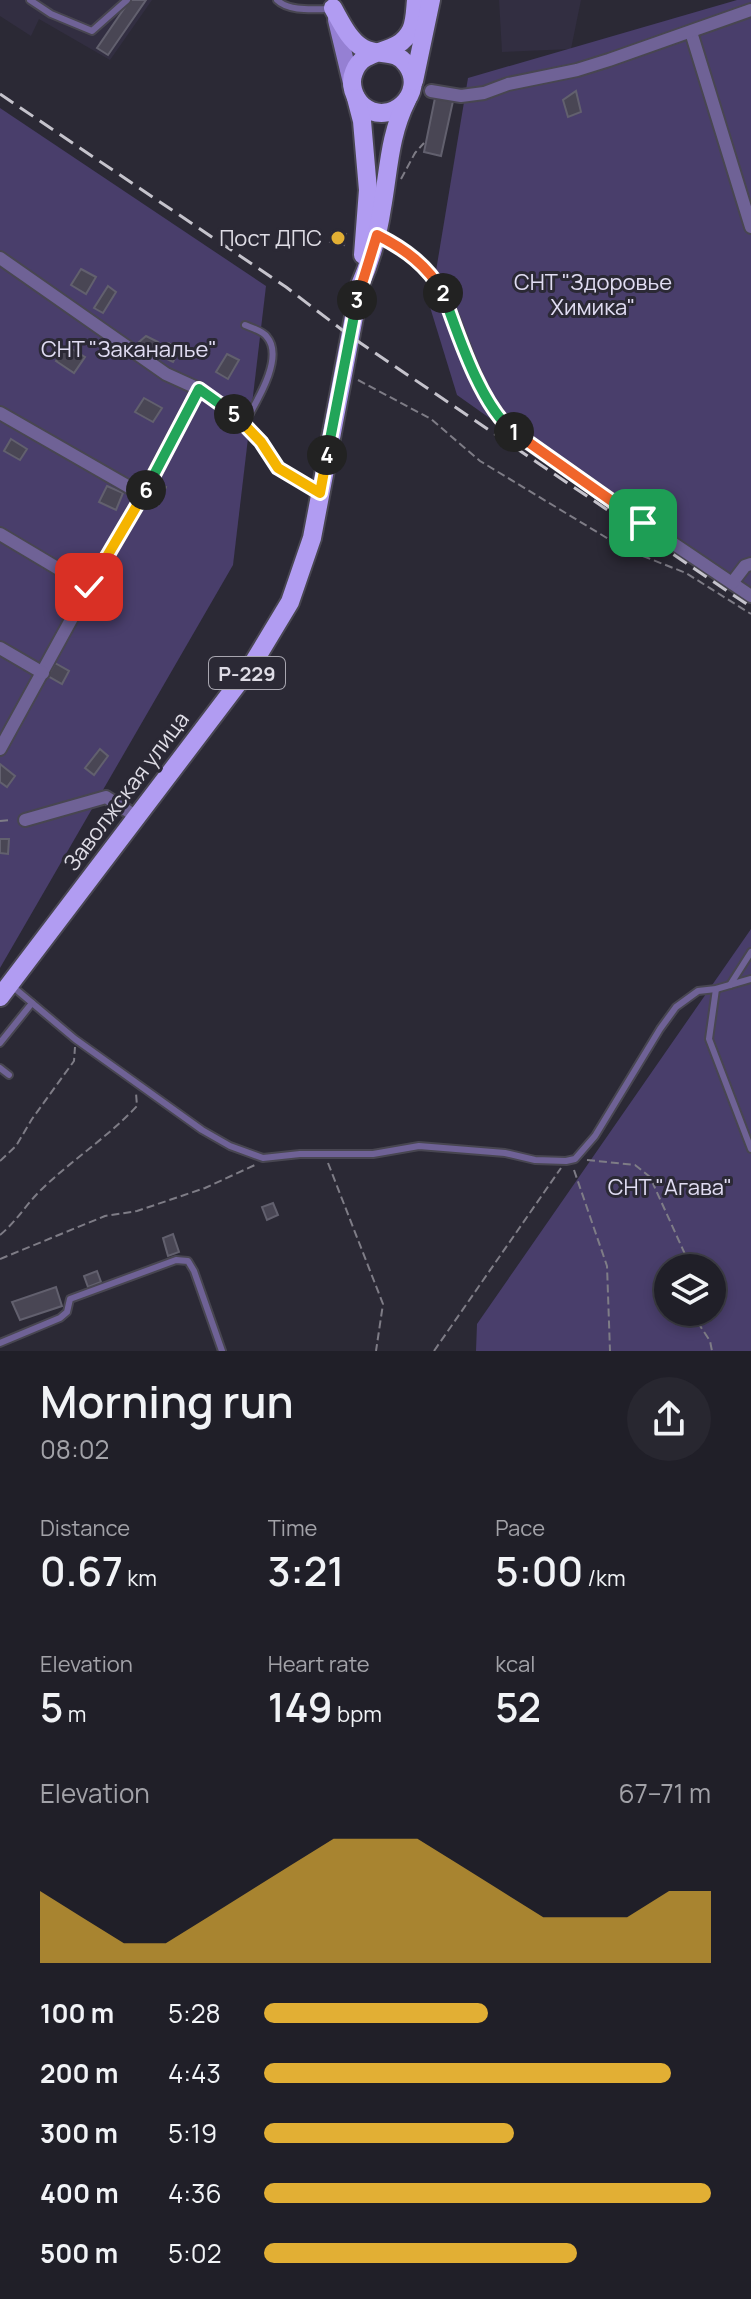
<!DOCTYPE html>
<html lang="en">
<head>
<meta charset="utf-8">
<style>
	:root { --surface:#201f28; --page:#282730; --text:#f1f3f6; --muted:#a2a2a8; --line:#3d3d45; --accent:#e2af34 }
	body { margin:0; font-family:Manrope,sans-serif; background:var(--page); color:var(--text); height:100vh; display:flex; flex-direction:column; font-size:30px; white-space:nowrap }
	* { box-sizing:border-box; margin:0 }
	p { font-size:26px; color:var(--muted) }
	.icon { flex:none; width:44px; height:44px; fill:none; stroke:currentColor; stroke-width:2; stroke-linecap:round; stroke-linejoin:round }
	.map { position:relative; height:1351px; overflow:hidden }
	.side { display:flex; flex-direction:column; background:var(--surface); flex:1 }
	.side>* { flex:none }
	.controls { position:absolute; left:654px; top:1254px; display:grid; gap:16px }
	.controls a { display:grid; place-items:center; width:72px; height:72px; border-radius:50%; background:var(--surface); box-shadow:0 4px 12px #0003,0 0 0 2px var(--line); font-size:40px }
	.pin { position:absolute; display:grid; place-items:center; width:68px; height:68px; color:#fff; margin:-34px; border-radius:16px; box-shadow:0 4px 12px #0006 }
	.km { position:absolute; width:40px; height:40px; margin:-20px; border-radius:50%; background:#222; color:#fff; font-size:22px; line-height:40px; text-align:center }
	.round { display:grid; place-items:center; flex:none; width:84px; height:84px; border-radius:42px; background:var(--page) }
	.headline { display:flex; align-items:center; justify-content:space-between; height:136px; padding:0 40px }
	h1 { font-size:44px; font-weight:600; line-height:60px }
	.stats { display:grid; grid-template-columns:repeat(3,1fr); gap:12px; height:136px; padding:8px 40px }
	.stats div { display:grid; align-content:center }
	.stats b { font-size:40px; font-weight:600 }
	.stats small { font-size:22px; font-weight:400 }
	.stats p { font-size:22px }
	.chart { height:224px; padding:16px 40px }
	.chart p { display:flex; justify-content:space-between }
	.chart svg { width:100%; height:144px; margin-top:8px; fill:var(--accent); opacity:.7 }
	ul { padding:0 40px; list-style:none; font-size:26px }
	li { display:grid; grid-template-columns:128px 96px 1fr; align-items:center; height:60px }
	li i { height:20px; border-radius:10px; background:var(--accent) }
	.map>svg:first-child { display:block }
	.built { fill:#322e41 }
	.green { fill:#493e6b; fill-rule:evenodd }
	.building { fill:#494654; stroke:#62606e; stroke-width:2 }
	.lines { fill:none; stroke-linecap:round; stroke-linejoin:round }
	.lane-casing { stroke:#484651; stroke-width:10 }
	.street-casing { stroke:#484651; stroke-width:16 }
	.secondary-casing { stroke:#484651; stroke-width:20 }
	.primary-casing { stroke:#484651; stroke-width:22 }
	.path { stroke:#7e7c86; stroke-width:2; stroke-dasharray:8 4; stroke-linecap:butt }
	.lane { stroke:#6f6296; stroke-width:6 }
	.street { stroke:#6f6296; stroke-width:12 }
	.secondary { stroke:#9580d3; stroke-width:16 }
	.primary { stroke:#b19cf2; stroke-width:18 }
	.rail { stroke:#c5c3cc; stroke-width:3; stroke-dasharray:16 8; stroke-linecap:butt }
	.split-1-casing { stroke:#fff; stroke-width:16 }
	.split-2-casing { stroke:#fff; stroke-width:16 }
	.split-3-casing { stroke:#fff; stroke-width:16 }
	.split-4-casing { stroke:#fff; stroke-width:16 }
	.split-5-casing { stroke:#fff; stroke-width:16 }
	.split-6-casing { stroke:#fff; stroke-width:16 }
	.split-7-casing { stroke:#fff; stroke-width:16 }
	.split-1 { stroke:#f0652b; stroke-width:10 }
	.split-2 { stroke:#22a559; stroke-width:10 }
	.split-3 { stroke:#f0652b; stroke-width:10 }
	.split-4 { stroke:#22a559; stroke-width:10 }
	.split-5 { stroke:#f5b400; stroke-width:10 }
	.split-6 { stroke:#22a559; stroke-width:10 }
	.split-7 { stroke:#f5b400; stroke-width:10 }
	.poi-dot { fill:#e2af34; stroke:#2b2935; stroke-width:3 }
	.labels { text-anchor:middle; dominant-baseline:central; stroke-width:6; stroke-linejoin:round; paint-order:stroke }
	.shield { fill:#2b2935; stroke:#a8a6b0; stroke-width:2 }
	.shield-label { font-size:20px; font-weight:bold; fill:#dedce5 }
	.poi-label { font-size:22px; fill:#dedce5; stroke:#2b2935; text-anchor:end }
	.park-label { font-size:22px; fill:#e1ddf3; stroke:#2b2935 }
	.street-label { font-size:22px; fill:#dedce5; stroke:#2b2935 }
</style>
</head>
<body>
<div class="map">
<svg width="751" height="1351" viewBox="0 0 751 1351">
	<rect width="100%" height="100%" fill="#2b2935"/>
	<g class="built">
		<path d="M0 0H152L110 60 39 19 31 36 0 16Z"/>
		<path d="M499 0H581L571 49 502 52Z"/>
	</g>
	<g class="green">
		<path d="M737 0H751V603L457 395 430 307 468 78Z"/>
		<path d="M0 108 266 286 233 565 0 968Z"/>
		<path d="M751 929V1351H476L477 1324ZM668 1268H712V1312H668Z"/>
	</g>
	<g class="building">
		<path d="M130 0H146L108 55 97 48Z"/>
		<path d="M576 91 581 112 568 117 563 100Z"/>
		<path d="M435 98 453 101 441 156 424 152Z"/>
		<path d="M332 232 346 234 344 245 330 242Z"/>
		<path d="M81 269 96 277 86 294 71 285Z"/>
		<path d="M108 286 116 292 103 313 94 308Z"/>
		<path d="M146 336 158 342 154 350 139 342Z"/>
		<path d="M168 343 180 349 173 362 161 356Z"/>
		<path d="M67 346 85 357 74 373 56 361Z"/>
		<path d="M227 354 239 360 228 379 216 372Z"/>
		<path d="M144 398 162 408 153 422 135 412Z"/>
		<path d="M11 439 27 449 20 460 4 451Z"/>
		<path d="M155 482 166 487 158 505 146 500Z"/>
		<path d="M107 486 123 493 116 510 99 502Z"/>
		<path d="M55 663 69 671 62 684 48 676Z"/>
		<path d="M100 749 108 756 94 775 85 768Z"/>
		<path d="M0 764 15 776 7 787 0 782Z"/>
		<path d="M0 839H9L8 854 0 853Z"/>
		<path d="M273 1203 278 1215 267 1220 262 1207Z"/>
		<path d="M173 1234 179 1252 168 1256 163 1238Z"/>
		<path d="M97 1271 101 1282 88 1287 84 1276Z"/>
		<path d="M56 1287 62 1306 20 1320 12 1302Z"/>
	</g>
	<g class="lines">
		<defs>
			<g id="lane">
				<path d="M30 0 51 14 92 31 127 0"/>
				<path d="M277 0C289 12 314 9 330 9"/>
				<path d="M199 389 229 409 261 442 278 468 318 492"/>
				<path d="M244 424C255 404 285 358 267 337 263 331 252 328 245 325"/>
				<path d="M730 985 751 952"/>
				<path d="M12 986 75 1039 202 1130 230 1146 263 1158 300 1154H373L419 1146 505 1153 535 1160 566 1161 575 1159 595 1136 660 1029 676 1007 698 991 716 989 751 979"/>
				<path d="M716 989 709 1039 751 1149"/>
				<path d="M0 1043 32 1003"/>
				<path d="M0 1068 9 1075"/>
				<path d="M0 1343 60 1318 67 1312 70 1299 176 1260 188 1261 194 1271 222 1351"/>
			</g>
			<g id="street">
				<path d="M691 32 751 227"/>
				<path d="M431 91 461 96 484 93 508 84 577 70 609 60 751 10"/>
				<path d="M391 242C406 251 420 261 430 274 441 287 446 303 453 319 468 357 481 400 510 430L674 544 751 596"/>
				<path d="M0 258 166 374 199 389 143 495 89 587 0 749"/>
				<path d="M0 413 143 495"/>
				<path d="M0 534 89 587"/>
				<path d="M732 583 745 566 751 564"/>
				<path d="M0 648 43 673"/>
				<path d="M25 820 106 797 137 817"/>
			</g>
			<path id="secondary" d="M336 20 352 87"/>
			<g id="primary">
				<path d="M333 8C341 22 349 40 363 48 378 57 396 48 407 65 427 93 390 128 363 106 354 98 349 84 354 72 364 45 397 58 411 30 415 22 415 10 416 0"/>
				<path d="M414 81 431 0"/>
				<path d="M356 98 362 121 368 190 363 255"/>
				<path d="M0 997 252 665 290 602 312 538 360 285C371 260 378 235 382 208 389 169 389 136 407 100"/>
			</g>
		</defs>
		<use href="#lane" class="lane-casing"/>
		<use href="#street" class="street-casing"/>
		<use href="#secondary" class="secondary-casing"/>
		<use href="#primary" class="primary-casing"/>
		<g class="path">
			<path d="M401 179 415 153 424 143"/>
			<path d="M358 380 431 419 480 461 625 549 686 573 751 614"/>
			<path d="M0 821 12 820"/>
			<path d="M587 1160 635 1165 650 1177 689 1263V1268"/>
			<path d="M0 1161 16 1146 32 1119 74 1061 75 1047"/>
			<path d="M328 1163 383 1304 376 1351"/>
			<path d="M574 1170 607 1266 610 1351"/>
			<path d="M0 1235C17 1221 27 1203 42 1189 73 1159 108 1137 137 1106L136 1093"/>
			<path d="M0 1259 105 1216 137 1211 205 1188 257 1164"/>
			<path d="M691 1312 710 1341 712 1351"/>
			<path d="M434 1351 561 1168"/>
		</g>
		<use href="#lane" class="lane"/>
		<use href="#street" class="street"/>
		<use href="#secondary" class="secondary"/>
		<use href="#primary" class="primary"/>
		<path class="rail" d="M0 94 286 287 350 336 751 607"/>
	</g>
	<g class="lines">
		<defs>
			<path id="split-1" d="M514 432 643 523"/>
			<path id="split-2" d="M443 293C457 332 481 407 514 432"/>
			<path id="split-3" d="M357 300 377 235C405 249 428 266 443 293"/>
			<path id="split-4" d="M327 455 357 300"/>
			<path id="split-5" d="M234 414 261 442 278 468 320 493 327 455"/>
			<path id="split-6" d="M146 490 199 389 234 414"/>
			<path id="split-7" d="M89 587 146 490"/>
		</defs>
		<use href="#split-1" class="split-1-casing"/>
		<use href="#split-2" class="split-2-casing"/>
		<use href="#split-3" class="split-3-casing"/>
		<use href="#split-4" class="split-4-casing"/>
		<use href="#split-5" class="split-5-casing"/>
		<use href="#split-6" class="split-6-casing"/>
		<use href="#split-7" class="split-7-casing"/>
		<use href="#split-1" class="split-1"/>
		<use href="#split-2" class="split-2"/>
		<use href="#split-3" class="split-3"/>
		<use href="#split-4" class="split-4"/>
		<use href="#split-5" class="split-5"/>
		<use href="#split-6" class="split-6"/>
		<use href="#split-7" class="split-7"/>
	</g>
	<circle class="poi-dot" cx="338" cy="238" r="8"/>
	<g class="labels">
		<rect class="shield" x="209" y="657" width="76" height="32" rx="6"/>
		<g class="shield-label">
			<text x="247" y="673">Р-229</text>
		</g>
		<g class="poi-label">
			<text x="322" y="238">Пост ДПС</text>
		</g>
		<g class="park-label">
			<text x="593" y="282">СНТ "Здоровье<tspan x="593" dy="25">Химика"</tspan></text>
			<text x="129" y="349">СНТ "Заканалье"</text>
			<text x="670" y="1187">СНТ "Агава"</text>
		</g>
		<g class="street-label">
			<text transform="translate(126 791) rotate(-53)">Заволжская улица</text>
		</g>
	</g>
</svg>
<div class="controls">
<a><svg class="icon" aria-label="layers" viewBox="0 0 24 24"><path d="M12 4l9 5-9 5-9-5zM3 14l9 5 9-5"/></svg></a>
</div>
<div class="pin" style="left:643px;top:523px;background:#1e9e55"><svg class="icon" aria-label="arrive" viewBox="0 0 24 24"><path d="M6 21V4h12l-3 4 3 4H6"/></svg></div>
<div class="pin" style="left:89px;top:587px;background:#d93025"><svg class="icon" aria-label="check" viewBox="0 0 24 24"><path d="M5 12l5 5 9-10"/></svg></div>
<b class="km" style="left:514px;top:432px">1</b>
<b class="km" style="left:443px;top:293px">2</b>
<b class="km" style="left:357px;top:300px">3</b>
<b class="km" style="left:327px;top:455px">4</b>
<b class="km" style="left:234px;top:414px">5</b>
<b class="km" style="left:146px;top:490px">6</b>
</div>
<section class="side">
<div class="headline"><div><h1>Morning run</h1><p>08:02</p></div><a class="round"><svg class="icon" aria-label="share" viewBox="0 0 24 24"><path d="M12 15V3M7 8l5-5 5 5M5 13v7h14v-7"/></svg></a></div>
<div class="stats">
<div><p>Distance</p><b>0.67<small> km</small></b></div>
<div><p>Time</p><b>3:21</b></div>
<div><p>Pace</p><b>5:00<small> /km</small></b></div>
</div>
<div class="stats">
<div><p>Elevation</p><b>5<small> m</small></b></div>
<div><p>Heart rate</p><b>149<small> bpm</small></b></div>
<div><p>kcal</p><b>52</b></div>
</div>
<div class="chart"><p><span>Elevation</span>67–71 m</p>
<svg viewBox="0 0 160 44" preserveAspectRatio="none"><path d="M0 44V22L10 30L20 38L30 38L40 30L50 22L60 14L70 6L80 6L90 6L100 14L110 22L120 30L130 30L140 30L150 22L160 22V44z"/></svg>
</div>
<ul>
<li><b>100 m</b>5:28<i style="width:50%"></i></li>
<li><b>200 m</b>4:43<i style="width:91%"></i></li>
<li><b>300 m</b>5:19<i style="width:56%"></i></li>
<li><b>400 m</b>4:36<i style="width:100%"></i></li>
<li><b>500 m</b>5:02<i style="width:70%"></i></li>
</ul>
</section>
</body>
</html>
